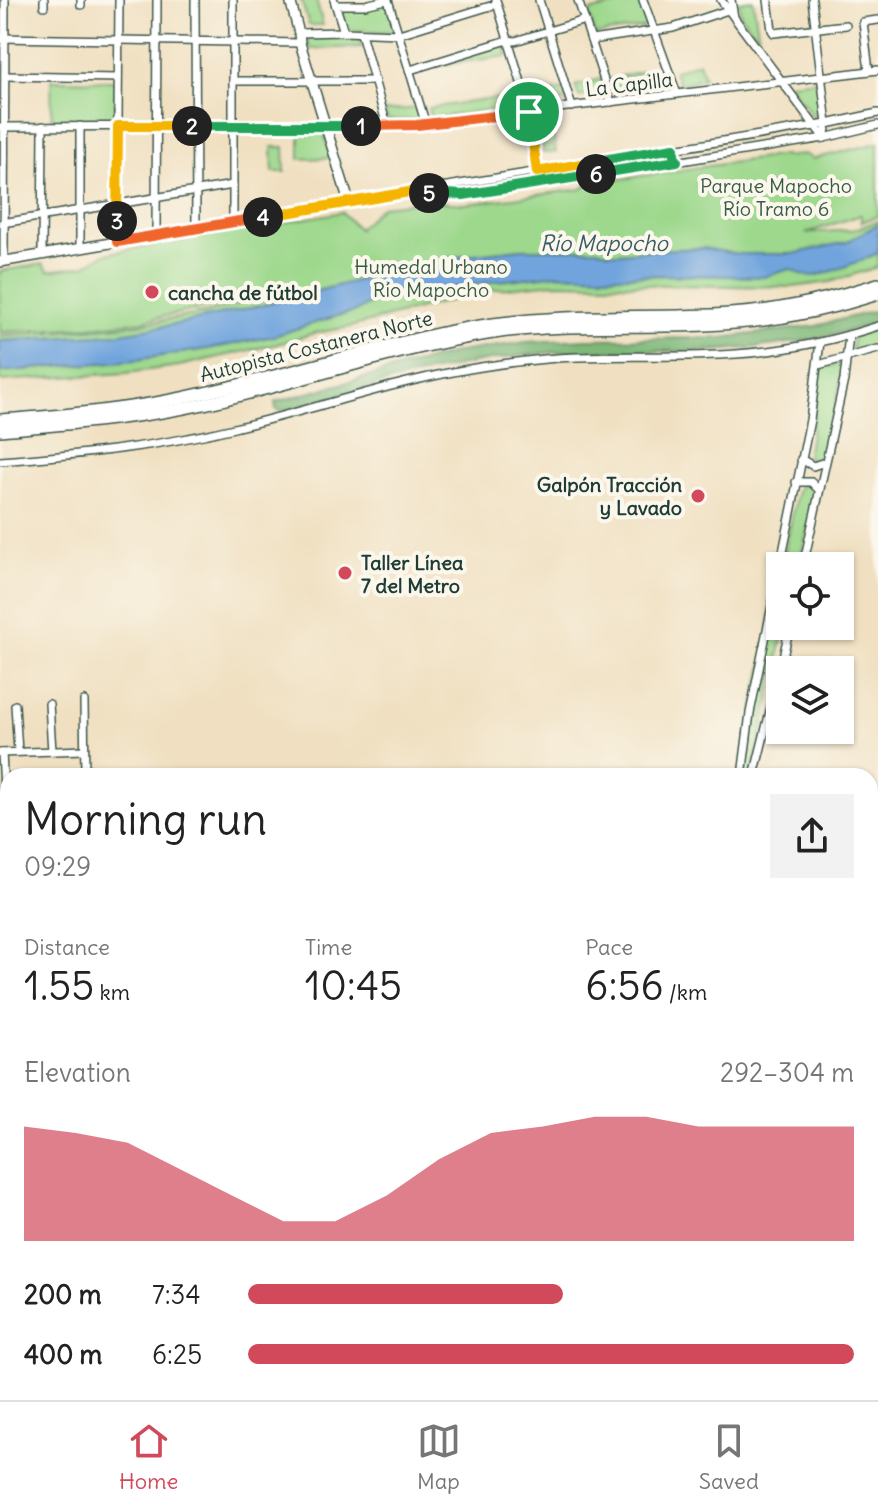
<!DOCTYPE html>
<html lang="en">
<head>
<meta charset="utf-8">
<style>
	:root { --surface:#fff; --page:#f2f2f2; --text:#222; --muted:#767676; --line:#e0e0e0; --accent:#d1495b }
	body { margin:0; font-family:Delius,sans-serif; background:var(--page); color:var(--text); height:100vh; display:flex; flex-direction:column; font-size:30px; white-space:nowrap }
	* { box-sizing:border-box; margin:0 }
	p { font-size:26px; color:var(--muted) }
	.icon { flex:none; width:44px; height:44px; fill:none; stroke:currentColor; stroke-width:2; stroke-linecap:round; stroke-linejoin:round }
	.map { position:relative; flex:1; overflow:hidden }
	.panel { position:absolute; left:0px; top:768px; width:878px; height:632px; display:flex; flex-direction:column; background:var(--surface); border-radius:24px 24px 0 0; box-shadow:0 2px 6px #0004 }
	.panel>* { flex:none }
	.tools { position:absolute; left:766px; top:552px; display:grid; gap:16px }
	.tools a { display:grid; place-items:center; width:88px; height:88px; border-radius:0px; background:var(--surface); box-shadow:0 2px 6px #0004; font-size:40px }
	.pin { position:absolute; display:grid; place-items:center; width:68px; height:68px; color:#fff; margin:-34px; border:4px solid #fff; border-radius:50%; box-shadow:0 2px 8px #0007 }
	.km { position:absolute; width:40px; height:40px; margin:-20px; border-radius:50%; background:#222; color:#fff; font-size:22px; line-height:40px; text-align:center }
	.round { display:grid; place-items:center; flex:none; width:84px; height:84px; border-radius:0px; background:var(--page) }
	.head { display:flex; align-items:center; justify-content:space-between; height:136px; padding:0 24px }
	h1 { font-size:44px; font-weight:600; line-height:60px }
	.stats { display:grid; grid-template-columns:repeat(3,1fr); gap:12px; height:136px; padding:8px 24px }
	.stats div { display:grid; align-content:center }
	.stats b { font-size:40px; font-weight:600 }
	.stats small { font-size:22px; font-weight:400 }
	.stats p { font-size:22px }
	.chart { height:224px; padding:16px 24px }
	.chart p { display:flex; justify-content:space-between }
	.chart svg { width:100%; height:144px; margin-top:8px; fill:var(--accent); opacity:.7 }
	ul { padding:0 24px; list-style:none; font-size:26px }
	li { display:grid; grid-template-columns:128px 96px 1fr; align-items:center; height:60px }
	li i { height:20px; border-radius:10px; background:var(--accent) }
	.tabs { display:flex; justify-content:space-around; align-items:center; height:112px; border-top:2px solid var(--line); background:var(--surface); font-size:22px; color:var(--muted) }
	.tabs a { display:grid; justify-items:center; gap:4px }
	.tabs .active { color:var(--accent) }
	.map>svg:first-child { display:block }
	.green { fill:#9dd88c; stroke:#5e8a60; stroke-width:2 }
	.forest { fill:#7eb878; stroke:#4e7a56; stroke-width:2 }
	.water { fill:#71a4dd; stroke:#487088; stroke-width:2 }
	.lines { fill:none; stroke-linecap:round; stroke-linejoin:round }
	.minor-casing { stroke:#3e5549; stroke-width:10 }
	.major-casing { stroke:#3e5549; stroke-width:12 }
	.highway-casing { stroke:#3e5549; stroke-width:14 }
	.minor { stroke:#fff; stroke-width:7 }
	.major { stroke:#fff; stroke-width:9 }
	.highway { stroke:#fff; stroke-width:11 }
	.split-1-casing { stroke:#fff; stroke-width:16 }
	.split-2-casing { stroke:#fff; stroke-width:16 }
	.split-3-casing { stroke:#fff; stroke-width:16 }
	.split-4-casing { stroke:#fff; stroke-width:16 }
	.split-5-casing { stroke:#fff; stroke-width:16 }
	.split-6-casing { stroke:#fff; stroke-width:16 }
	.split-7-casing { stroke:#fff; stroke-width:16 }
	.split-8-casing { stroke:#fff; stroke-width:16 }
	.split-1 { stroke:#f0652b; stroke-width:10 }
	.split-2 { stroke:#22a559; stroke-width:10 }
	.split-3 { stroke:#f5b400; stroke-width:10 }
	.split-4 { stroke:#f0652b; stroke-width:10 }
	.split-5 { stroke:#f5b400; stroke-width:10 }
	.split-6 { stroke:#22a559; stroke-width:10 }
	.split-7 { stroke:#22a559; stroke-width:10 }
	.split-8 { stroke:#f5b400; stroke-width:10 }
	.poi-dot { fill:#d1495b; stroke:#fbf7ec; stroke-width:3 }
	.labels { text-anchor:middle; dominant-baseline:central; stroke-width:8; stroke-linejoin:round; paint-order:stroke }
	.street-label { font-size:20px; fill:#1f3d34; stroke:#fbf7ec }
	.park-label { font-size:20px; fill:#385c46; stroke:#fbf7ec }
	.poi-label { font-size:20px; font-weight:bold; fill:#1f3d34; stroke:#fbf7ec; text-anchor:start }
	.water-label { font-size:22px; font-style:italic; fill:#385c67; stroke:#fbf7ec }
</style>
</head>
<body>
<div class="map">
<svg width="878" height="1400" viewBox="0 0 878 1400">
	<rect width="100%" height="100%" fill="#fbf7ec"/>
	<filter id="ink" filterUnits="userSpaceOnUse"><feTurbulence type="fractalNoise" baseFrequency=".0125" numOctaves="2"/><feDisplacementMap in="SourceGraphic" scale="16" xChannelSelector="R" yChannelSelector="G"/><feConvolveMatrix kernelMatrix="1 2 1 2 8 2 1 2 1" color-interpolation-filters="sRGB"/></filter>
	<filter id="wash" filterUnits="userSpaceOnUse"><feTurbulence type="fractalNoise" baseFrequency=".006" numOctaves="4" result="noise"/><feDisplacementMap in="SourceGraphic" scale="32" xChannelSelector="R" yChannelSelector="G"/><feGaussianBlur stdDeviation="1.8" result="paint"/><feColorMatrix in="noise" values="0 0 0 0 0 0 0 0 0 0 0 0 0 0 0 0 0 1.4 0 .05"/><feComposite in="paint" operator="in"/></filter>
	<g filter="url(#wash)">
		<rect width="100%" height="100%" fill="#f0e0c1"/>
		<g class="green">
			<path d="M301 0H316L323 25H309Z"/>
			<path d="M635 0H639L648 27 595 35 589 12Z"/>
			<path d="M753 0 759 38 741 16 739 2Z"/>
			<path d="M389 1 398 32 346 30 340 8Z"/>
			<path d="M306 36H359L362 47 310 49Z"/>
			<path d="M503 41 508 56 420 68Z"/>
			<path d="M699 62 704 77 679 85 674 71Z"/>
			<path d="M663 66 671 88 615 96 610 79Z"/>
			<path d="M601 79 606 93 579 97 575 86Z"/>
			<path d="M51 80 116 81 115 121H52Z"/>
			<path d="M817 80 822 118 815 119 788 83Z"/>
			<path d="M564 89 568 101 534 105 530 95Z"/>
			<path d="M520 95 523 106 431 118 428 108Z"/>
			<path d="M418 108 420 120H388L385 111Z"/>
			<path d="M552 124 556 152 543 153 539 125Z"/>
			<path d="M300 130H323L331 158 300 159Z"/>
			<path d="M878 143V216L861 222V215L806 233 852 230 878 221V267L830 282 793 287 554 283 490 290 350 327 315 333 277 344 179 366 127 373 0 381V335C85 330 186 325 266 295L142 321 89 327 0 332V271L43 264 48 271 84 266 105 254 342 212 358 229 382 206 426 201 466 204 582 189 588 184 783 155 787 157 805 154 813 159Z"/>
			<path d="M272 147H284L285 172H273Z"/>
			<path d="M878 328V344L856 351 852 348 853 336Z"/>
			<path d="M843 363V367L824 461H810L807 457 822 368Z"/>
			<path d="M803 485H812L815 488V494L799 566H782L798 487Z"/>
			<path d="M780 578V626H785L752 776H744L751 723Z"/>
			<path d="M1 1306 8 1311V1345L0 1344Z"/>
		</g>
		<path class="forest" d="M878 310V322C828 338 776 347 723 350 669 353 614 349 559 352 465 358 372 387 281 411L276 409 275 402 458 352 526 342 587 339 721 338 816 326Z"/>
		<path class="water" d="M878 224V253C863 260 825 276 809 276 802 276 797 271 790 269L764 277 681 275 610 276 559 274 491 282 418 293 408 294 398 291 392 293 385 295 355 312 337 316 274 336 214 348 136 360 0 372V341L113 334 177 324 263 305 432 261 475 254 520 249H597L610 253H618L654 250 703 248 737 254H792L847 242Z"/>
	</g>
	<g filter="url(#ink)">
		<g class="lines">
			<defs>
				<g id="minor">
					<path d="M44 0V6"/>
					<path d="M195 0 196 228"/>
					<path d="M233 0V222"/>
					<path d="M334 0 344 32"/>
					<path d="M388 0 426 125"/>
					<path d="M496 0 527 102 537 172 542 183"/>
					<path d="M539 0 572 107"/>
					<path d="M578 0 611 102"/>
					<path d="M643 0 677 94"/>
					<path d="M721 0 824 138"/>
					<path d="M731 0 734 17"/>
					<path d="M768 0 772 30 774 33 846 25"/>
					<path d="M812 0 827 124 824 138"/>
					<path d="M81 5V0"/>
					<path d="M336 5H365L386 0"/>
					<path d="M299 33 344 32 399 34 497 4"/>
					<path d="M361 33 387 126"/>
					<path d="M0 38 300 43"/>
					<path d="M591 40 673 28 728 10"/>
					<path d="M410 70 508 40 515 41 585 20"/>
					<path d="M869 71 863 22 878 20"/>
					<path d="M5 76 118 78"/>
					<path d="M233 81H375"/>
					<path d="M0 127 417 125 878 70"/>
					<path d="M426 193 449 195 483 193 824 138 878 125"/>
					<path d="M349 202 827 124 878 113"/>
					<path d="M2 223 233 185"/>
					<path d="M156 235 157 0"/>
					<path d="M117 242 119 0"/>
					<path d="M80 248V126"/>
					<path d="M42 255 43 126"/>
					<path d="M4 261 5 0"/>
					<path d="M818 365 878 349"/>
					<path d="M801 459 813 466 825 462"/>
					<path d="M0 461C79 455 157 447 234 428 317 409 397 380 481 367 513 362 546 358 578 357 630 355 683 358 736 354 784 351 832 341 878 326"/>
					<path d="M796 482H811L819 490"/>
					<path d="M803 566 844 380 849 335"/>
					<path d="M780 670 790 626"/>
					<path d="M84 701 85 776"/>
					<path d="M49 704 52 751"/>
					<path d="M15 705 18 752"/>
					<path d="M0 753 84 750"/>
					<path d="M2 753 4 788"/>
					<path d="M742 776 750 713 810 420 820 342"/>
					<path d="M754 776 780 671"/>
					<path d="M870 813 878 814"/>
					<path d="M5 823 8 897"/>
					<path d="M870 824 878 825"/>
					<path d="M870 1064 878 1027"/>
					<path d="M0 1347 8 1348"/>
					<path d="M870 1373 878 1374"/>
					<path d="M0 1381 8 1382"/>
					<path d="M618 1395 619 1392"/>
					<path d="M41 1400 42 1392"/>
					<path d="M77 1400 78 1392"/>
					<path d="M113 1400 115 1392 139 1400"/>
					<path d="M788 1400 790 1392"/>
				</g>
				<g id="major">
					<path d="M0 262 349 202 300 43 299 33 290 0"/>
					<path d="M0 1289 8 1292"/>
					<path d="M0 1299 8 1303"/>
					<path d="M225 1392 249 1400"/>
					<path d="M256 1392 280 1400"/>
				</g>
				<g id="highway">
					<path d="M0 420C69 415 137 409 204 393 252 382 299 370 346 357 395 344 443 331 493 324 572 313 651 319 730 314 780 311 830 299 878 284"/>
					<path d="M0 430C69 424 137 419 204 404 301 382 395 348 493 333 563 323 635 328 705 325 764 323 822 312 878 294"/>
				</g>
			</defs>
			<use href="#minor" class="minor-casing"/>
			<use href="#major" class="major-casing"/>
			<use href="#highway" class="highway-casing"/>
			<use href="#minor" class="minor"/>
			<use href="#major" class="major"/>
			<use href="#highway" class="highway"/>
		</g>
	</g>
	<g class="lines" filter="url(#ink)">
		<defs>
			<path id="split-1" d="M361 126 417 125 529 112"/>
			<path id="split-2" d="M192 126H361"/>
			<path id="split-3" d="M117 221 118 126H192"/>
			<path id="split-4" d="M117 221V242L263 217"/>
			<path id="split-5" d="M263 217 415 191 429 193"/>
			<path id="split-6" d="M429 193 463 195 596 174"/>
			<path id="split-7" d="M596 174 677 161 674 155V148L603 160"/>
			<path id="split-8" d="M529 112 537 172 603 160"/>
		</defs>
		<use href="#split-1" class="split-1-casing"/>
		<use href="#split-2" class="split-2-casing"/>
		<use href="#split-3" class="split-3-casing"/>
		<use href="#split-4" class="split-4-casing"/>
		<use href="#split-5" class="split-5-casing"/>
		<use href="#split-6" class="split-6-casing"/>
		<use href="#split-7" class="split-7-casing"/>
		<use href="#split-8" class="split-8-casing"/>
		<use href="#split-1" class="split-1"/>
		<use href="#split-2" class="split-2"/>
		<use href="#split-3" class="split-3"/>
		<use href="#split-4" class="split-4"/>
		<use href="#split-5" class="split-5"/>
		<use href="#split-6" class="split-6"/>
		<use href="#split-7" class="split-7"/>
		<use href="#split-8" class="split-8"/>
	</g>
	<g class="poi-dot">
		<circle cx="152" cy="292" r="8"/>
		<circle cx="698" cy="496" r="8"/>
		<circle cx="345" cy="573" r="8"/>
	</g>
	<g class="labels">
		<g class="street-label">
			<text transform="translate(629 84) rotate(-7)">La Capilla</text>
			<text transform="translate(316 346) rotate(-14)">Autopista Costanera Norte</text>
		</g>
		<g class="park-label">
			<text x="776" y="185">Parque Mapocho<tspan x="776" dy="23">Río Tramo 6</tspan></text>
			<text x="431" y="266">Humedal Urbano<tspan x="431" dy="23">Río Mapocho</tspan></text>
		</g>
		<g class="poi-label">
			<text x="168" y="292">cancha de fútbol</text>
			<text x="682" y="484" text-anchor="end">Galpón Tracción<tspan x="682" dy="23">y Lavado</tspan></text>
			<text x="361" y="562">Taller Línea<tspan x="361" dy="23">7 del Metro</tspan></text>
		</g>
		<g class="water-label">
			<text x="604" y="243">Río Mapocho</text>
		</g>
	</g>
</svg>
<div class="tools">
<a><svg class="icon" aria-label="locate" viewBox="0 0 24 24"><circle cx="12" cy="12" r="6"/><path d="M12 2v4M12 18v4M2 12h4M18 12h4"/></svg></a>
<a><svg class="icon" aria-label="layers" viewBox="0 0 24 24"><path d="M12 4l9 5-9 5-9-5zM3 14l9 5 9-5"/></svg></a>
</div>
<div class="pin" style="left:529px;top:112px;background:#1e9e55"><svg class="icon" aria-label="arrive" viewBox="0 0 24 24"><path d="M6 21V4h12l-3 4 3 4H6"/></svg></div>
<b class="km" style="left:361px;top:126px">1</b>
<b class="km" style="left:192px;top:126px">2</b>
<b class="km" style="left:117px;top:221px">3</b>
<b class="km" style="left:263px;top:217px">4</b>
<b class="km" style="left:429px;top:193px">5</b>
<b class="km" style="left:596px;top:174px">6</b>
<section class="panel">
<div class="head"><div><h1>Morning run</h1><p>09:29</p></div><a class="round"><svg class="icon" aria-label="share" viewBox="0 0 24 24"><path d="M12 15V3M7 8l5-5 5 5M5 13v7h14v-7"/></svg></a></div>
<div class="stats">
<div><p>Distance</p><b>1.55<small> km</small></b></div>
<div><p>Time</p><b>10:45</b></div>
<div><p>Pace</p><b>6:56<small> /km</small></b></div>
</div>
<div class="chart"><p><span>Elevation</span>292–304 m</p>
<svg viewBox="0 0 160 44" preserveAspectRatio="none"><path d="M0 44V9L10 11L20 14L30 22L40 30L50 38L60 38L70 30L80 19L90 11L100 9L110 6L120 6L130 9L140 9L150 9L160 9V44z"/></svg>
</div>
<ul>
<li><b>200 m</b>7:34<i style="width:52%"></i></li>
<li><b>400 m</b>6:25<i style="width:100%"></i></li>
</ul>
</section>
</div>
<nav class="tabs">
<a class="active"><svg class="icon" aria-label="home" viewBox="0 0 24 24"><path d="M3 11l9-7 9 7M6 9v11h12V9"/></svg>Home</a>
<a><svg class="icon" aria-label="map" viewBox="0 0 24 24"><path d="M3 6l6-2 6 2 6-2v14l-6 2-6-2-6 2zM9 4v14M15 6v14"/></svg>Map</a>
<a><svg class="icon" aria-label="saved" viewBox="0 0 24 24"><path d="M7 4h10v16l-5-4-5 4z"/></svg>Saved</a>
</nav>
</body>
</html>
